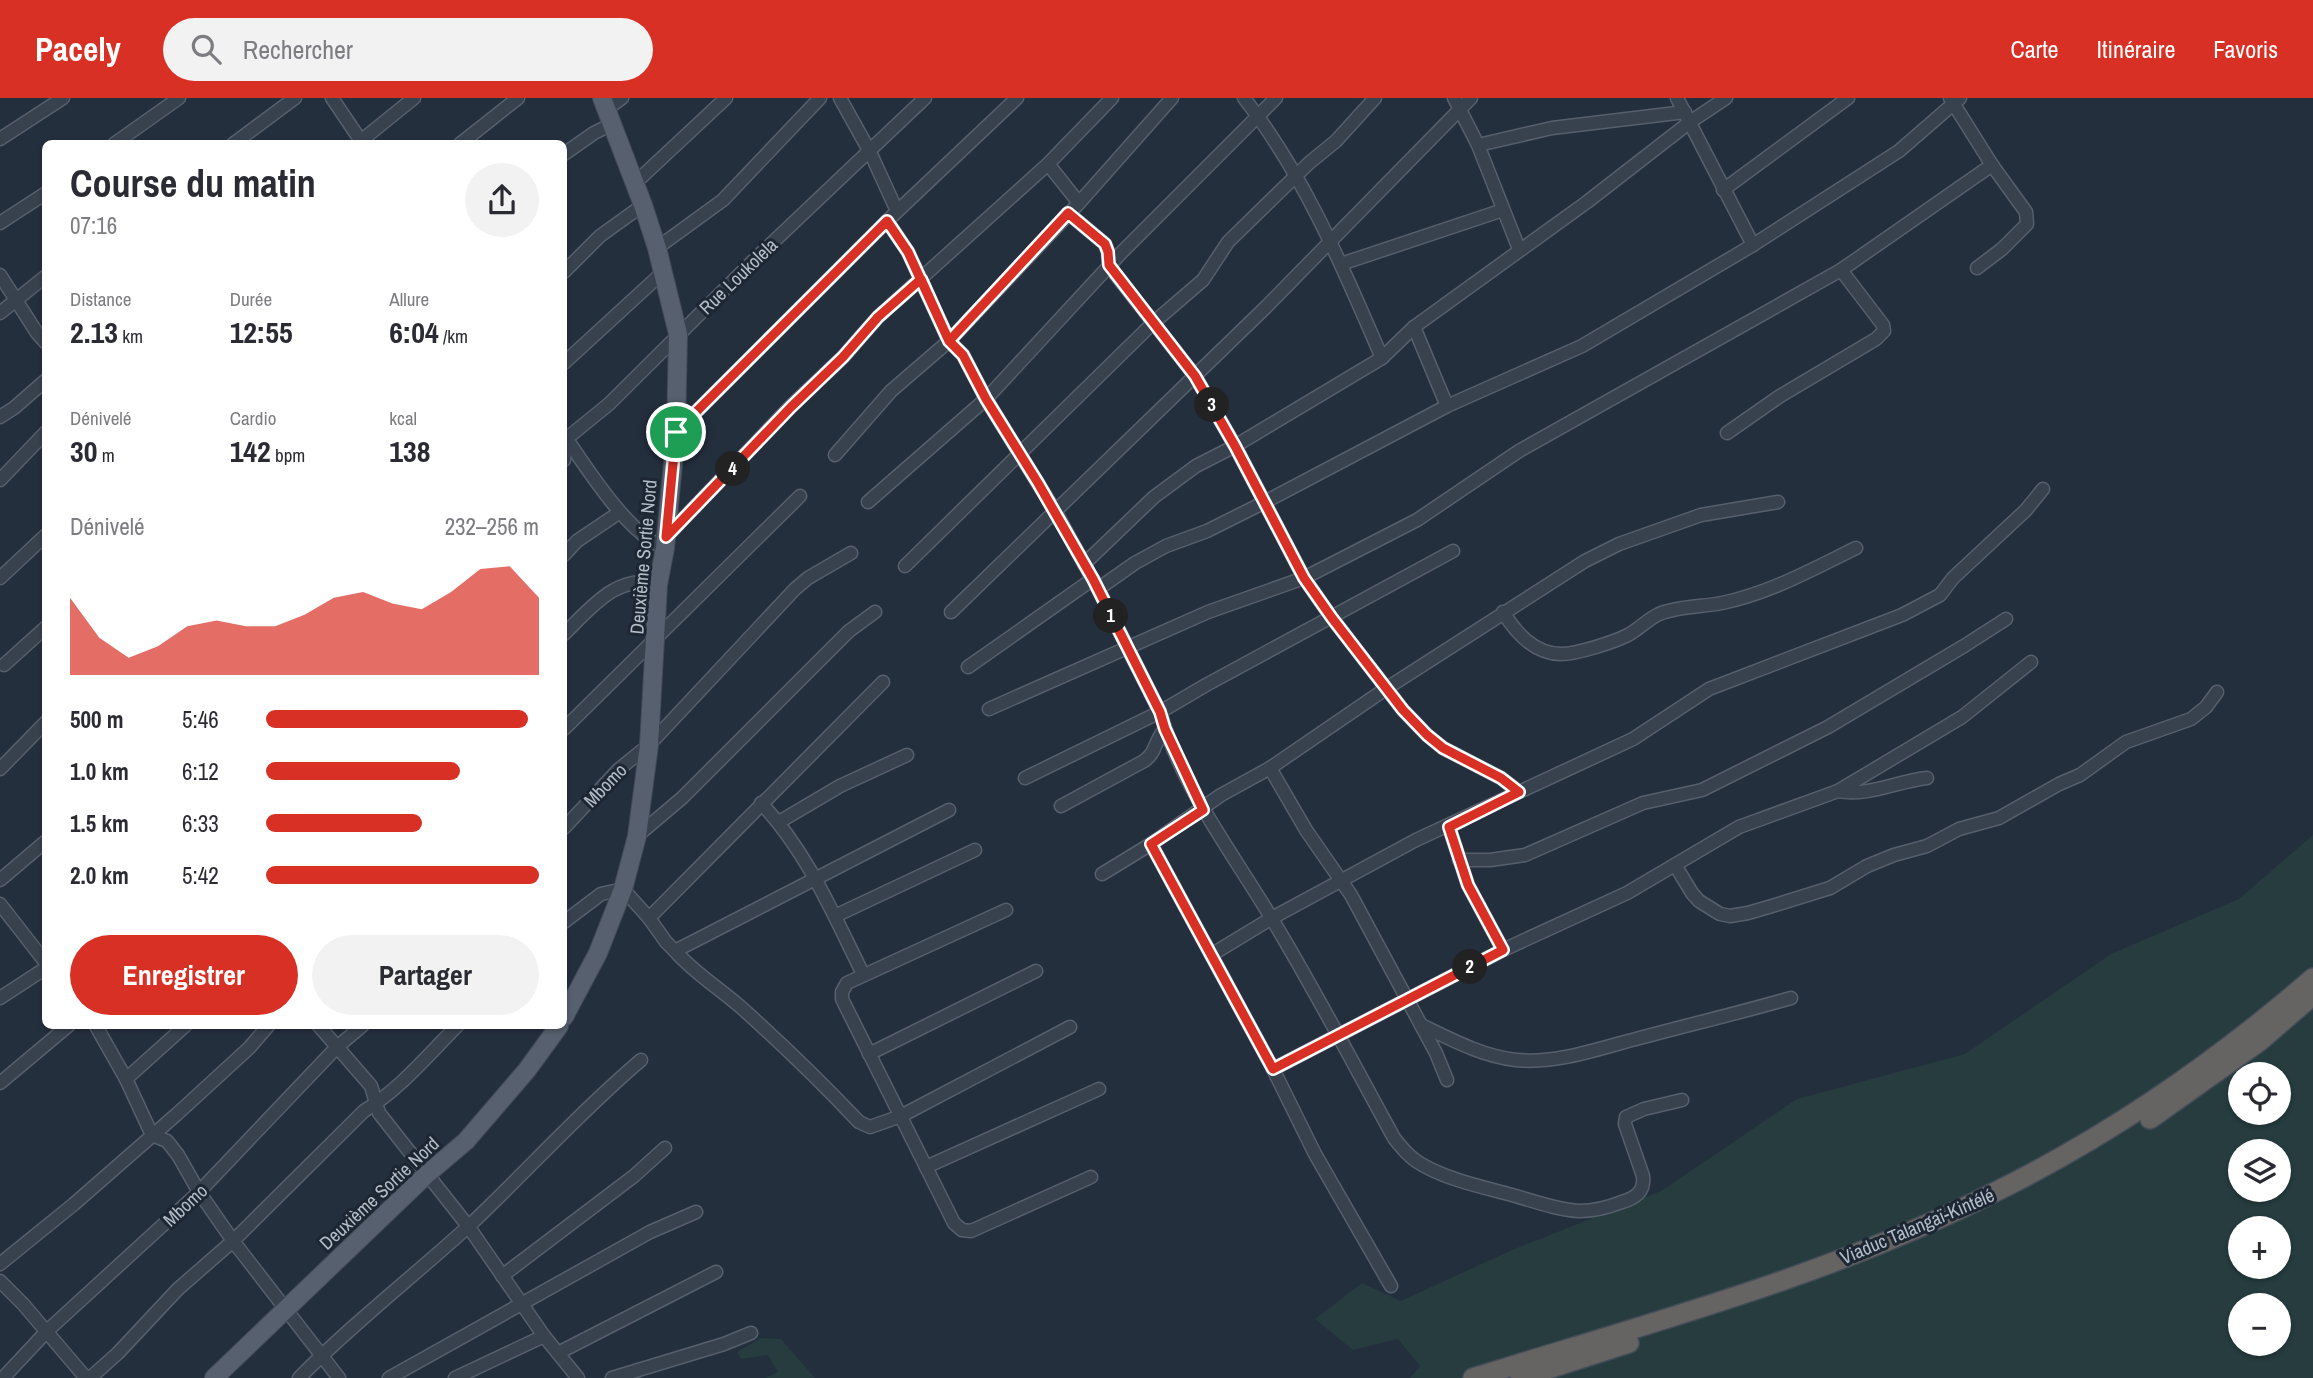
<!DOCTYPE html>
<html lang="fr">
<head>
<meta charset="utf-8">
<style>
	:root { --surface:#fff; --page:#f2f2f3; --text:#2b2b33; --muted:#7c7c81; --accent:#d93025 }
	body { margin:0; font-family:"Archivo Narrow",sans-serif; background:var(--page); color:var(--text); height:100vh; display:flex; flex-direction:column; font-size:26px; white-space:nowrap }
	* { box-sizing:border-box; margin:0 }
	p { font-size:23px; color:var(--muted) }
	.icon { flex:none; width:38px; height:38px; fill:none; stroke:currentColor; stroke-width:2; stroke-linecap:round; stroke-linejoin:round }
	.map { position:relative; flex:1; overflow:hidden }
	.drawer { position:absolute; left:42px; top:42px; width:525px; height:889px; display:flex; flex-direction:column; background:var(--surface); border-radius:10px; box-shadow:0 2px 5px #0004 }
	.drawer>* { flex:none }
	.buttons { position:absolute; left:2228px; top:964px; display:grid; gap:14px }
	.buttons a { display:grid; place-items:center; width:63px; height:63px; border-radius:50%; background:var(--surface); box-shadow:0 2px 5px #0004; font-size:35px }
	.pin { position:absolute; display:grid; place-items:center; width:60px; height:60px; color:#fff; margin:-30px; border:4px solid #fff; border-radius:50%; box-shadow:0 2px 7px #0007 }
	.km { position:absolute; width:35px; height:35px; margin:-18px; border-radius:50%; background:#222; color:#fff; font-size:19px; line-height:35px; text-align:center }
	.round { display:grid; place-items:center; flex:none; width:74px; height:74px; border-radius:37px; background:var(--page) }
	.summary { display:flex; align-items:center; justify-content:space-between; height:119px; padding:0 28px }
	h1 { font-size:38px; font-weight:700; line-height:52px }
	.metrics { display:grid; grid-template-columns:repeat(3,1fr); gap:10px; height:119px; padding:7px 28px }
	.metrics div { display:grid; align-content:center }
	.metrics b { font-size:30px; font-weight:700 }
	.metrics small { font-size:19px; font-weight:400 }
	.metrics p { font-size:19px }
	.chart { height:196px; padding:14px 28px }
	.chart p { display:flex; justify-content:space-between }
	.chart svg { width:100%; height:126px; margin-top:7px; fill:var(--accent); opacity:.7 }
	.action { display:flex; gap:14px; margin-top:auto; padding:14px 28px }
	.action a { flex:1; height:80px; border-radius:42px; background:var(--accent); color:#fff; font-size:28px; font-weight:700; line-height:80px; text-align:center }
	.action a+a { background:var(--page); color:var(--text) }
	ul { padding:0 28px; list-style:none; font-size:23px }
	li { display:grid; grid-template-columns:112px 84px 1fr; align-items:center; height:52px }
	li i { height:18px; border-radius:9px; background:var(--accent) }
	header { display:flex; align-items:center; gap:42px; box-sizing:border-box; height:98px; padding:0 35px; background:var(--accent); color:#fff }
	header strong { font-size:33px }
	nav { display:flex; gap:38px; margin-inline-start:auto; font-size:24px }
	.search { width:490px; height:63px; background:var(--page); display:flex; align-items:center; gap:18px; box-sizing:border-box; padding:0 24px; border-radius:38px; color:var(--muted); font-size:26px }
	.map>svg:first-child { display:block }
	.green { fill:#263c3f; fill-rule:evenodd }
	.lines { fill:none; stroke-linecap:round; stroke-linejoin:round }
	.minor-casing { stroke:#565f6c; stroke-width:15 }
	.primary-casing { stroke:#414a57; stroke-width:20 }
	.trunk-casing { stroke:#434c59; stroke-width:22 }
	.minor { stroke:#38414e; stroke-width:12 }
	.primary { stroke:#56606e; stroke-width:18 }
	.trunk { stroke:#656462; stroke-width:19 }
	.route-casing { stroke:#fff; stroke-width:14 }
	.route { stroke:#d93025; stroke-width:9 }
	.labels { text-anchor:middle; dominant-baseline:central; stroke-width:6; stroke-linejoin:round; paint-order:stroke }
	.street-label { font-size:19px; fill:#b4bcc9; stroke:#1d2633 }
</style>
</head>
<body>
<header>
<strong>Pacely</strong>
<div class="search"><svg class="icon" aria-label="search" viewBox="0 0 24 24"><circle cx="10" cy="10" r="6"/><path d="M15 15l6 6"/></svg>Rechercher</div>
<nav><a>Carte</a><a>Itinéraire</a><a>Favoris</a></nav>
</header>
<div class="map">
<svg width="2313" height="1280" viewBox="0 0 2313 1280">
	<rect width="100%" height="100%" fill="#242f3e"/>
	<g class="green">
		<path d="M2313 737V1280H1410L1420 1268 1398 1241 1353 1252 1315 1221 1362 1185 1401 1203 1512 1152 1661 1093 1797 1001 1965 956 2111 856 2239 801ZM2240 976H2278V1015H2240ZM2240 1054H2278V1092H2240ZM2240 1130H2278V1169H2240ZM2240 1208H2278V1246H2240Z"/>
		<path d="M761 1240 781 1241 815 1280H765L778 1274 768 1257 741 1261 737 1254Z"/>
	</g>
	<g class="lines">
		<defs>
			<g id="minor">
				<path d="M332 0 363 46"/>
				<path d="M840 0 870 54 897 113"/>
				<path d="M1244 0C1305 78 1343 170 1382 260"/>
				<path d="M1454 0 1478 47 1519 151"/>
				<path d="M1677 0 1753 147"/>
				<path d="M1950 0 1992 67 2026 114 2027 126 2002 151 1977 170"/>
				<path d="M607 11 622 0"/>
				<path d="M0 41 63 0"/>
				<path d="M114 46 179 0"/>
				<path d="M233 46 295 0"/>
				<path d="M357 46 414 0"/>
				<path d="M460 46 518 0"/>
				<path d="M1478 47 1552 30 1685 14"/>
				<path d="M564 56 594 35 612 26"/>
				<path d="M1048 66 1079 105"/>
				<path d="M635 85 726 0"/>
				<path d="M1723 92 1848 0"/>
				<path d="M1068 115 1105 146 1108 154 1109 168 1195 278 1235 348 1304 480 1332 520 1403 612 1427 637 1443 650 1501 680 1519 694"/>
				<path d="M887 123 908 154 949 243 963 257 986 301 1055 413 1098 491 1160 614C1182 690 1232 754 1272 821 1315 892 1354 967 1394 1040 1402 1050 1410 1060 1421 1066 1448 1082 1483 1089 1512 1097 1534 1103 1557 1112 1580 1113 1595 1113 1609 1109 1622 1104 1635 1100 1645 1094 1643 1078L1625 1026 1626 1019 1644 1011 1682 1002"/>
				<path d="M0 125 46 95"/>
				<path d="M657 150 723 102 820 0"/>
				<path d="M1341 166 1503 112"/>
				<path d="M564 174 600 138 643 107"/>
				<path d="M0 177 37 235 46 245"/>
				<path d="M0 215 46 178"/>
				<path d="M1414 229 1447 308"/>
				<path d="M564 265 661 176"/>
				<path d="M0 319 14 310 46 282"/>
				<path d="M676 334 887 123 1017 0"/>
				<path d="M1727 335 1780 298 1876 241 1884 233 1883 227 1841 172"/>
				<path d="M566 340C588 372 629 437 665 450"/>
				<path d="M835 357 891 293 949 243 1079 105 1172 0"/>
				<path d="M564 362 566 341 609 306 752 164 925 0"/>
				<path d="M0 382 46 334"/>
				<path d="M868 404 986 301 1122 154 1276 0"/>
				<path d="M666 439 791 308 843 259 878 219 1048 66 1112 0"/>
				<path d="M564 457 577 443 620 414"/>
				<path d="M1084 466 1154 399 1196 368 1235 348 1382 260 1414 229 1587 104 1690 24 1726 0"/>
				<path d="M905 468 1153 225 1203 182 1228 144 1309 65 1336 43 1375 0"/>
				<path d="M0 480 46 437"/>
				<path d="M1098 491 1135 465 1166 448 1207 433 1263 405 1447 308 1582 248 1753 147 1899 53 1960 0"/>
				<path d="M951 514 1265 210 1471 0"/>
				<path d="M1503 514C1516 535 1534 556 1561 556 1577 556 1614 544 1628 537 1639 531 1648 521 1659 516 1679 508 1702 509 1722 505 1770 495 1813 471 1856 450"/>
				<path d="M564 536C590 511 618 474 658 487"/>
				<path d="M4 567 46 529"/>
				<path d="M968 569 1093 481"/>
				<path d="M989 611 1208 514 1304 480 1417 422 1519 353 1841 172 1992 67"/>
				<path d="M564 631 800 398"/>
				<path d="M1270 670 1306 732 1351 797 1436 955 1447 982"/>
				<path d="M0 671 46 624"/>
				<path d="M1025 680 1160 614 1206 587 1453 453"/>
				<path d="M1838 693C1868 699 1898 683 1927 680"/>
				<path d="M761 705C808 755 833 816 863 876"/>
				<path d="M1061 708 1144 663C1157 654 1154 643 1165 631"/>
				<path d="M779 724 840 688 907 657"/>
				<path d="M1449 729 1468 787 1503 852"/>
				<path d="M564 730 618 672 649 647 795 491 808 480 851 455"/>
				<path d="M637 738 682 700 849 533 875 514"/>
				<path d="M1151 746 1273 971 1315 1056 1391 1188"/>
				<path d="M1459 762H1490L1525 757 1643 705 1702 692 1828 629 1964 548 2006 521"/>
				<path d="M1675 767 1692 795 1699 803 1720 816 1730 818 1748 815 1772 808 1830 790 1867 768 1894 757 1927 748 1959 731 1999 720 2059 686 2080 677 2126 644 2191 621 2206 609 2217 594"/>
				<path d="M1102 776 1151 746 1221 697 1270 670 1387 590 1585 463 1619 446 1701 417 1778 404"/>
				<path d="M0 782 46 743"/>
				<path d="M0 806 46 865"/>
				<path d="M1006 812 847 885 842 894V901L954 1125 962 1132 971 1133 1091 1079"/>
				<path d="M835 818 975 752"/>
				<path d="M649 820 883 584"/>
				<path d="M564 824 601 796 623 791 649 820 666 844 675 853 949 712"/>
				<path d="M675 853C694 875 722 892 744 912 784 948 822 985 859 1024L870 1029 901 1018 1070 929"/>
				<path d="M1211 857 1272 820 1416 742 1633 641 1709 591 1902 517 1940 497 1953 480 2026 412 2043 391"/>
				<path d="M0 900 46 870"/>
				<path d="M1421 927C1452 942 1482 958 1516 962 1557 966 1597 951 1636 941 1688 927 1739 915 1791 900"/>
				<path d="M96 928 126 981 152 1037 167 1043 178 1057 199 1094 233 1143 339 1280"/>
				<path d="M319 928 371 988 379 1015 468 1128 544 1238 578 1280"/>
				<path d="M869 956 1036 873"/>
				<path d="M1273 971 1503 852 1627 795 1739 729 1838 693 1962 619 2031 564"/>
				<path d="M126 981 185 928"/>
				<path d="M0 985 68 928"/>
				<path d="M926 1069 1099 991"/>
				<path d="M0 1166 74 1106 177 1016 249 950 268 928"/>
				<path d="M502 1178 634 1078 665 1050"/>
				<path d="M0 1183 23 1206 86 1280"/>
				<path d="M558 1255 716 1174"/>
				<path d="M3 1280 47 1233 199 1094 337 949 362 928"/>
				<path d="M90 1280 118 1255 178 1191 233 1143 364 1013C400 991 428 957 457 928"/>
				<path d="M299 1280C353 1225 414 1178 471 1126 528 1072 581 1013 641 962"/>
				<path d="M389 1280 650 1134 696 1114"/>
				<path d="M455 1280 544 1238"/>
				<path d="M612 1280 724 1246 751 1235"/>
			</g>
			<g id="primary">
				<path d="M564 919 598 855 623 791 637 738 649 647 658 487 665 450 676 334 678 236 657 150 643 107 602 0"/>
				<path d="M214 1280 426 1077 466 1043 527 972 559 928"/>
			</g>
			<g id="trunk">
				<path d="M2150 1021 2260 943 2312 898"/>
				<path d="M1473 1280C1649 1225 1832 1177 1997 1093 2112 1036 2216 964 2313 880"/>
				<path d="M1520 1280 1629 1245"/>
			</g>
		</defs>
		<use href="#minor" class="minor-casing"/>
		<use href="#primary" class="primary-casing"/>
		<use href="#trunk" class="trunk-casing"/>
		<use href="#minor" class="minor"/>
		<use href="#primary" class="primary"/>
		<use href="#trunk" class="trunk"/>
	</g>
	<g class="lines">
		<defs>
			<path id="route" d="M676 334 887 123 908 154 949 243 963 257 986 301 1038 385 1093 481 1160 614 1165 631 1203 712 1151 746 1273 971 1503 852 1468 787 1449 729 1519 694 1501 680 1443 650 1427 637 1403 612 1332 520 1304 480 1235 348 1195 278 1109 167 1108 154 1105 146 1068 115 949 243 921 181 878 219 843 259 791 309 666 439 676 334"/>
		</defs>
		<use href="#route" class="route-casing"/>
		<use href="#route" class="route"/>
	</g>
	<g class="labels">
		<g class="street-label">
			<text transform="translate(738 178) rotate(-44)">Rue Loukolela</text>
			<text transform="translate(643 459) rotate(-85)">Deuxième Sortie Nord</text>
			<text transform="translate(605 687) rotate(-46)">Mbomo</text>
			<text transform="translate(379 1095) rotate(-43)">Deuxième Sortie Nord</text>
			<text transform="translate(185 1107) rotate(-43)">Mbomo</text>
			<text transform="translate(1917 1128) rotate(-23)">Viaduc Talangaï-Kintélé</text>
		</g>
	</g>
</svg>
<div class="buttons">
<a><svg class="icon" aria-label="locate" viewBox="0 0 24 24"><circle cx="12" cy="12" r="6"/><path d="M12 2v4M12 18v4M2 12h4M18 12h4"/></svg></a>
<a><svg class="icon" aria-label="layers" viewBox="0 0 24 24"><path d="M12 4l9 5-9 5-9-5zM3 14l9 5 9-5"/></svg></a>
<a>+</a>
<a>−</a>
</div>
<div class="pin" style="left:676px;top:334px;background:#1e9e55"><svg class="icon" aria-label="arrive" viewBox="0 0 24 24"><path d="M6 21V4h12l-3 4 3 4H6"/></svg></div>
<b class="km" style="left:1111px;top:518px">1</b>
<b class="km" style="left:1470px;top:869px">2</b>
<b class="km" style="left:1212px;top:307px">3</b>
<b class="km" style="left:733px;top:371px">4</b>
<section class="drawer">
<div class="summary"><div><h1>Course du matin</h1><p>07:16</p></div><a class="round"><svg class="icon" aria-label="share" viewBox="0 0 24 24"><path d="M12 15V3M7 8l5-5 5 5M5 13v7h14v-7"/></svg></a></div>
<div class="metrics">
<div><p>Distance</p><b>2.13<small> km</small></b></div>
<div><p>Durée</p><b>12:55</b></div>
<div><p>Allure</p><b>6:04<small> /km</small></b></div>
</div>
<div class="metrics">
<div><p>Dénivelé</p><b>30<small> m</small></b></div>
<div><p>Cardio</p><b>142<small> bpm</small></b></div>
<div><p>kcal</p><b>138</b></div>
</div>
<div class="chart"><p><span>Dénivelé</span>232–256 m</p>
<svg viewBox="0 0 160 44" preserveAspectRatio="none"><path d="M0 44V17L10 31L20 38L30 34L40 27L50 25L60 27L70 27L80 23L90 17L100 15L110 19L120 21L130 15L140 7L150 6L160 17V44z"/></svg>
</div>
<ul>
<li><b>500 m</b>5:46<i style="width:96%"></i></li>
<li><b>1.0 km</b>6:12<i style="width:71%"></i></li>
<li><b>1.5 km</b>6:33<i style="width:57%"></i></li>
<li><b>2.0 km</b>5:42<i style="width:100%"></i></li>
</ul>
<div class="action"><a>Enregistrer</a><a>Partager</a></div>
</section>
</div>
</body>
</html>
